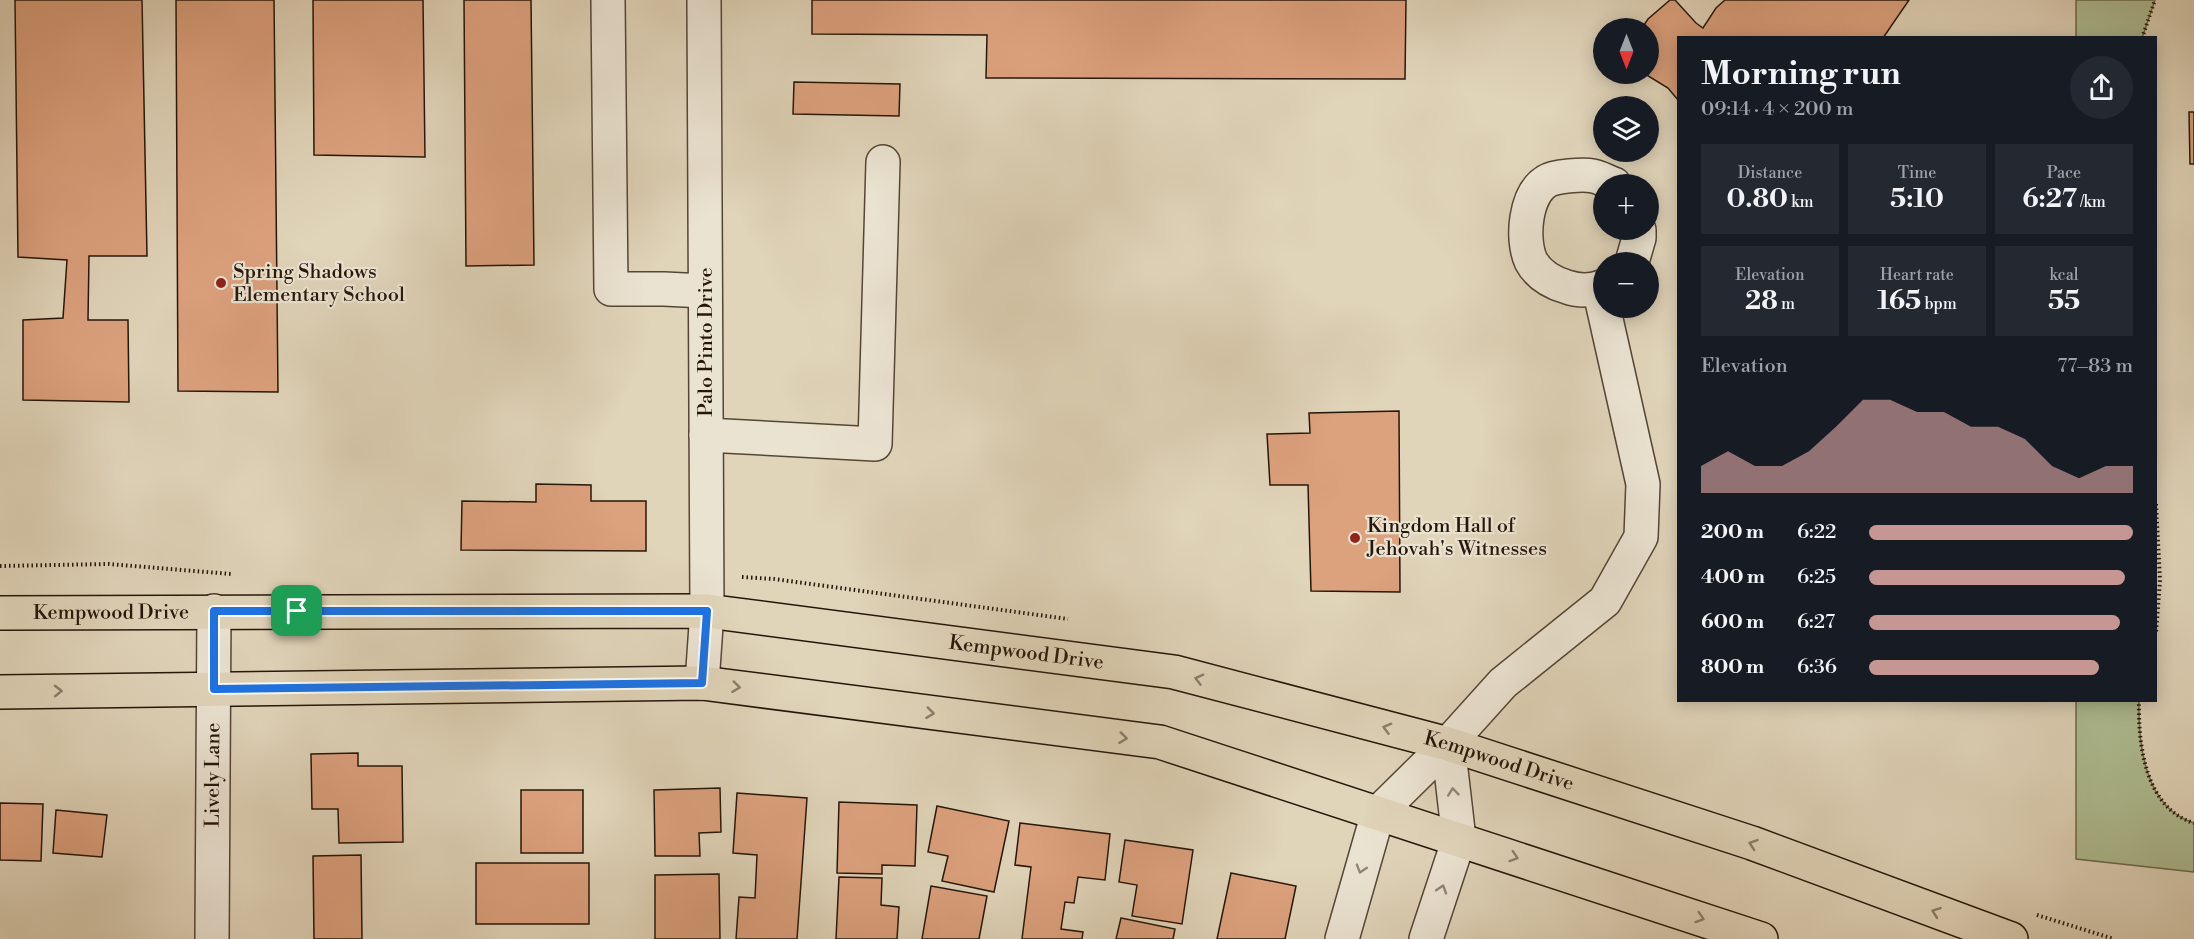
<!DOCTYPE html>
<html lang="en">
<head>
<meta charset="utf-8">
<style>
	:root { --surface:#171b24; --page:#242831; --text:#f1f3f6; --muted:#9ea1a6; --accent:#c59692 }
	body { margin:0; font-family:"Libre Bodoni",serif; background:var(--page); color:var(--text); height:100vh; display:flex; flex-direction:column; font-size:22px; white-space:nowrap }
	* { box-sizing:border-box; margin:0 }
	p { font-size:20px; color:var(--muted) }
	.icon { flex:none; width:33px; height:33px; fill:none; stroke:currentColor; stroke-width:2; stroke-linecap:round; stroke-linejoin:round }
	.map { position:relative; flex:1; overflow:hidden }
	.details { position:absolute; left:1677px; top:36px; width:480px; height:666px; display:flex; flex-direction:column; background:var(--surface); border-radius:0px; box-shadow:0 3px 15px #0003 }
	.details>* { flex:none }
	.needle { width:39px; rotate:180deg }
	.fabs { position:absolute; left:1593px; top:18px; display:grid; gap:12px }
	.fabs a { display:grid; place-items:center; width:66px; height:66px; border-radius:50%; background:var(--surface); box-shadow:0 3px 15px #0003; font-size:30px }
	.pin { position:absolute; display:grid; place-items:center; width:51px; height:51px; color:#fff; margin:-26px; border-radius:12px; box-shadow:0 3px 9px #0006 }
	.round { display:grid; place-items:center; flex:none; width:63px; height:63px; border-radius:32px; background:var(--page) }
	.overview { display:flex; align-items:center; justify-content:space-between; height:102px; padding:0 24px }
	h1 { font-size:33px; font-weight:800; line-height:45px }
	.figures { display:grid; grid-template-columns:repeat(3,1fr); gap:9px; height:102px; padding:6px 24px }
	.figures div { display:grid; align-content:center; border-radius:0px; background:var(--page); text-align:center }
	.figures b { font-size:26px; font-weight:800 }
	.figures small { font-size:16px; font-weight:400 }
	.figures p { font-size:16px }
	.chart { height:168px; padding:12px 24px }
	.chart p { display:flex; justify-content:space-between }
	.chart svg { width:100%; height:108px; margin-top:6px; fill:var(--accent); opacity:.7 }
	ul { padding:0 24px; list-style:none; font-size:20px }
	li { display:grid; grid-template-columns:96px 72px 1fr; align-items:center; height:45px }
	li i { height:15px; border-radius:8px; background:var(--accent) }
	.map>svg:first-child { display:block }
	.green { fill:#aebd92; stroke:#6a6a4e; stroke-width:1.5 }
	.building { fill:#dca17d; stroke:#261609; stroke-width:1.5 }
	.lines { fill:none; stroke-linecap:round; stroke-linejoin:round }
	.minor-casing { stroke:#544635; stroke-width:36 }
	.major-casing { stroke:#261609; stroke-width:36 }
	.path { stroke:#261609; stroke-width:4; stroke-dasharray:1.5 3; stroke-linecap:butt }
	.minor { stroke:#ebe3d2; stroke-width:33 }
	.major { stroke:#e0d4b9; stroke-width:33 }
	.oneway { stroke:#8c7e6a }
	.oneway2 { stroke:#928778 }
	.route-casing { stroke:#fff; stroke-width:12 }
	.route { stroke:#1a73e8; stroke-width:8 }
	.poi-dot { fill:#8f2418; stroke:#ebe3d2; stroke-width:2 }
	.labels { text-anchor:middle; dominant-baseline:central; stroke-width:4.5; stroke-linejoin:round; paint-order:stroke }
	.poi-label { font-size:20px; fill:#261609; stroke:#ebe3d2; text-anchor:start }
	.street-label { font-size:20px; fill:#261609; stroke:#ebe3d2 }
</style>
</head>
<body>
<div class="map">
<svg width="2194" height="939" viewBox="0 0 2194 939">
	<rect width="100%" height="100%" fill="#e0d4b9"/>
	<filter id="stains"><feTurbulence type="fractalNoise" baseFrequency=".00333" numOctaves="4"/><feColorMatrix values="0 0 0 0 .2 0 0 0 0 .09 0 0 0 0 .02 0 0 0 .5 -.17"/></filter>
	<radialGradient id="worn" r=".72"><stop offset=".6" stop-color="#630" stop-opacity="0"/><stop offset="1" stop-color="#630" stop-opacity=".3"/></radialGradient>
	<g class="green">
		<path d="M2076 0H2155L2142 38 2076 37Z"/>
		<path d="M2076 701H2139C2138 745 2145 808 2194 823V872L2076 859Z"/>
	</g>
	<g class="building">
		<path d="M15 0H142L147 256H89L88 320H128L129 402 23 400V320L63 318 67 260 18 257Z"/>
		<path d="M176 0H274L278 392 178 391Z"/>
		<path d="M313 0H423L425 157 314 155Z"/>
		<path d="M464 0H531L534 265 466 266Z"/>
		<path d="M812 0H1406L1405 79 986 78 987 35 812 34Z"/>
		<path d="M1670 0H1675L1696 23 1703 28 1716 8 1725 0H1909L1883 38H1678V100L1668 88 1645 74H1648V28H1642L1648 19Z"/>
		<path d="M794 82 900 84 899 116 793 114Z"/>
		<path d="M2189 112H2194V164H2190Z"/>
		<path d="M1399 411 1400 592 1311 591 1308 485H1270L1267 434 1310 433 1309 413Z"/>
		<path d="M536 484 591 485V501H646V551L461 550 462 501 536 502Z"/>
		<path d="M358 753V766H402L403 842 339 843 338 809H312L311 754Z"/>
		<path d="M720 788 721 832 699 833 700 856H655L654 790Z"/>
		<rect x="521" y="790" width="62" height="63"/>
		<path d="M737 793 807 798 797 939H736L739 897 755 898 757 855 733 853Z"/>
		<path d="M839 802 917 805 915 866 882 865V874L837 873Z"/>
		<path d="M0 803 43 804 41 861 0 860Z"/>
		<path d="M937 806 1009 821 994 892 942 881 948 856 928 852Z"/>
		<path d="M56 810 107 815 102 857 53 853Z"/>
		<path d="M1020 823 1110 834 1105 880 1078 877 1074 903 1065 902 1061 929 1083 932 1082 939H1022L1031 867 1015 865Z"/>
		<path d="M1125 840 1193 850 1182 924 1132 916 1137 885 1119 882Z"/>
		<path d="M361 855 362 939H314L313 856Z"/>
		<rect x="476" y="863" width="113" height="61"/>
		<path d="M1231 873 1296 886 1285 939H1217Z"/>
		<path d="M719 874 720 939H655V875Z"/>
		<path d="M839 877 882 878 881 905 899 907 897 939H836Z"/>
		<path d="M931 886 987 896 979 939H922Z"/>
		<path d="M1121 918 1175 929 1173 939H1116Z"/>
	</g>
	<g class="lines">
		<defs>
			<g id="minor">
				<path d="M608 0 611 289H664L705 291"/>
				<path d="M1632 262 1639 238V230"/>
				<path d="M1604 286C1593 291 1578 291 1567 287 1553 283 1539 276 1531 261 1521 239 1525 194 1547 181 1554 176 1584 174 1593 176 1600 177 1607 182 1614 184"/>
				<path d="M706 435 875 444 883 162"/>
				<path d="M702 683 707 611 704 0"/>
				<path id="s1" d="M212 939 214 611"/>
				<path d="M1342 939 1378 813 1448 744 1503 683 1605 601 1641 537 1643 484 1599 288"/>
				<path d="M1426 939 1459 839 1448 744"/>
			</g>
			<g id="major">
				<path id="s2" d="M0 613 707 611 1174 672 1448 744 1752 843 2011 939"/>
				<path d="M0 692 702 683 1160 742 1761 939"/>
			</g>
		</defs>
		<use href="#minor" class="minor-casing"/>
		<use href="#major" class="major-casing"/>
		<g class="path">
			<path d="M2142 38 2155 0"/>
			<path d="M2156 504 2160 580 2156 633"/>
			<path d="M0 566 109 564 231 574"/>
			<path d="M742 577 774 579 1068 619"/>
			<path d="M2139 700C2138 745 2145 808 2194 823"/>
			<path d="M2037 915 2114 939"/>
		</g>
		<use href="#minor" class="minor"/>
		<use href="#major" class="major"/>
	</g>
	<defs><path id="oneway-chevron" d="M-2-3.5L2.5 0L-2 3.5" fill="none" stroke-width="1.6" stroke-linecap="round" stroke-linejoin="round" transform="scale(1.5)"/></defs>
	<g class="oneway">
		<use href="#oneway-chevron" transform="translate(1199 679) rotate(-165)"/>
		<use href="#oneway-chevron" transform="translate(736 687) rotate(7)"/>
		<use href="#oneway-chevron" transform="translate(58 691) rotate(-1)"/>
		<use href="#oneway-chevron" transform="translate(930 713) rotate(7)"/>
		<use href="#oneway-chevron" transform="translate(1387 728) rotate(-165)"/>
		<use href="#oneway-chevron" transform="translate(1123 738) rotate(7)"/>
		<use href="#oneway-chevron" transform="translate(1753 844) rotate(-161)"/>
		<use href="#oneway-chevron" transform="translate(1514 857) rotate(18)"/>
		<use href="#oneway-chevron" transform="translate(1936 912) rotate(-160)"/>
		<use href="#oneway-chevron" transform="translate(1700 918) rotate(18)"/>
	</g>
	<g class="oneway2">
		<use href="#oneway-chevron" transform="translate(1453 792) rotate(-96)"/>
		<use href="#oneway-chevron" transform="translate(1361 869) rotate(107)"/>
		<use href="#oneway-chevron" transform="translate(1442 889) rotate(-72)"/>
	</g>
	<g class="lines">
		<defs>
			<path id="route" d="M214 611H707L702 683 214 689Z"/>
		</defs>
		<use href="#route" class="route-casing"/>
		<use href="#route" class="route"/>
	</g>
	<g class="poi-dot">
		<circle cx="221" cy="283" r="6"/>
		<circle cx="1355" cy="538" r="6"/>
	</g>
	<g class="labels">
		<g class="poi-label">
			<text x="233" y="272">Spring Shadows<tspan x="233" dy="23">Elementary School</tspan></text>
			<text x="1367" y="526">Kingdom Hall of<tspan x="1367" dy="23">Jehovah's Witnesses</tspan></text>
		</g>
		<g class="street-label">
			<text transform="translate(706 342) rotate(-90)">Palo Pinto Drive</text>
			<text stroke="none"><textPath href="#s2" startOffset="111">Kempwood Drive</textPath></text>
			<text stroke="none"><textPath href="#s2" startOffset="1029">Kempwood Drive</textPath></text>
			<text stroke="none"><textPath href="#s2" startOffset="1515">Kempwood Drive</textPath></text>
			<text stroke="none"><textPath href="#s1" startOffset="164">Lively Lane</textPath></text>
		</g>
	</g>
	<rect width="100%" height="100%" filter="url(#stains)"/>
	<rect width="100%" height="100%" fill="url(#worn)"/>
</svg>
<div class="fabs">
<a><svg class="needle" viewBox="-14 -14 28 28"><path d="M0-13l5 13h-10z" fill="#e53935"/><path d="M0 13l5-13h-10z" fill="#9ea1a6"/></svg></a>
<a><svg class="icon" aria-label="layers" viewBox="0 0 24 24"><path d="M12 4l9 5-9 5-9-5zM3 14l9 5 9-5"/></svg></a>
<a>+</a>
<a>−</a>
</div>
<div class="pin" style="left:297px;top:611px;background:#1e9e55"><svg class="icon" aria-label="arrive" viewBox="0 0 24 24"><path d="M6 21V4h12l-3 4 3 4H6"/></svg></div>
<section class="details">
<div class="overview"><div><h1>Morning run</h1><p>09:14 · 4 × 200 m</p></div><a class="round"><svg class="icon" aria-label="share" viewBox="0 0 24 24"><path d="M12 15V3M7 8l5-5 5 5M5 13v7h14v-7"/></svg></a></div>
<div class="figures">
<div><p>Distance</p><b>0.80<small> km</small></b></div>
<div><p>Time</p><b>5:10</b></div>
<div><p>Pace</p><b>6:27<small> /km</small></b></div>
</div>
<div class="figures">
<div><p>Elevation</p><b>28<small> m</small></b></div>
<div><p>Heart rate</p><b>165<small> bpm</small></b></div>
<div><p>kcal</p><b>55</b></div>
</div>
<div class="chart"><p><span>Elevation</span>77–83 m</p>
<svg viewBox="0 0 160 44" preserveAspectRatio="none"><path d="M0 44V33L10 27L20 33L30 33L40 27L50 17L60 6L70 6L80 11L90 11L100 17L110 17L120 22L130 33L140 38L150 33L160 33V44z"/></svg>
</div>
<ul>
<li><b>200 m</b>6:22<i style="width:100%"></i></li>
<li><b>400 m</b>6:25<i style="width:97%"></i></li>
<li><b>600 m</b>6:27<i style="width:95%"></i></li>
<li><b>800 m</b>6:36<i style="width:87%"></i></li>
</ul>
</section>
</div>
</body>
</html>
